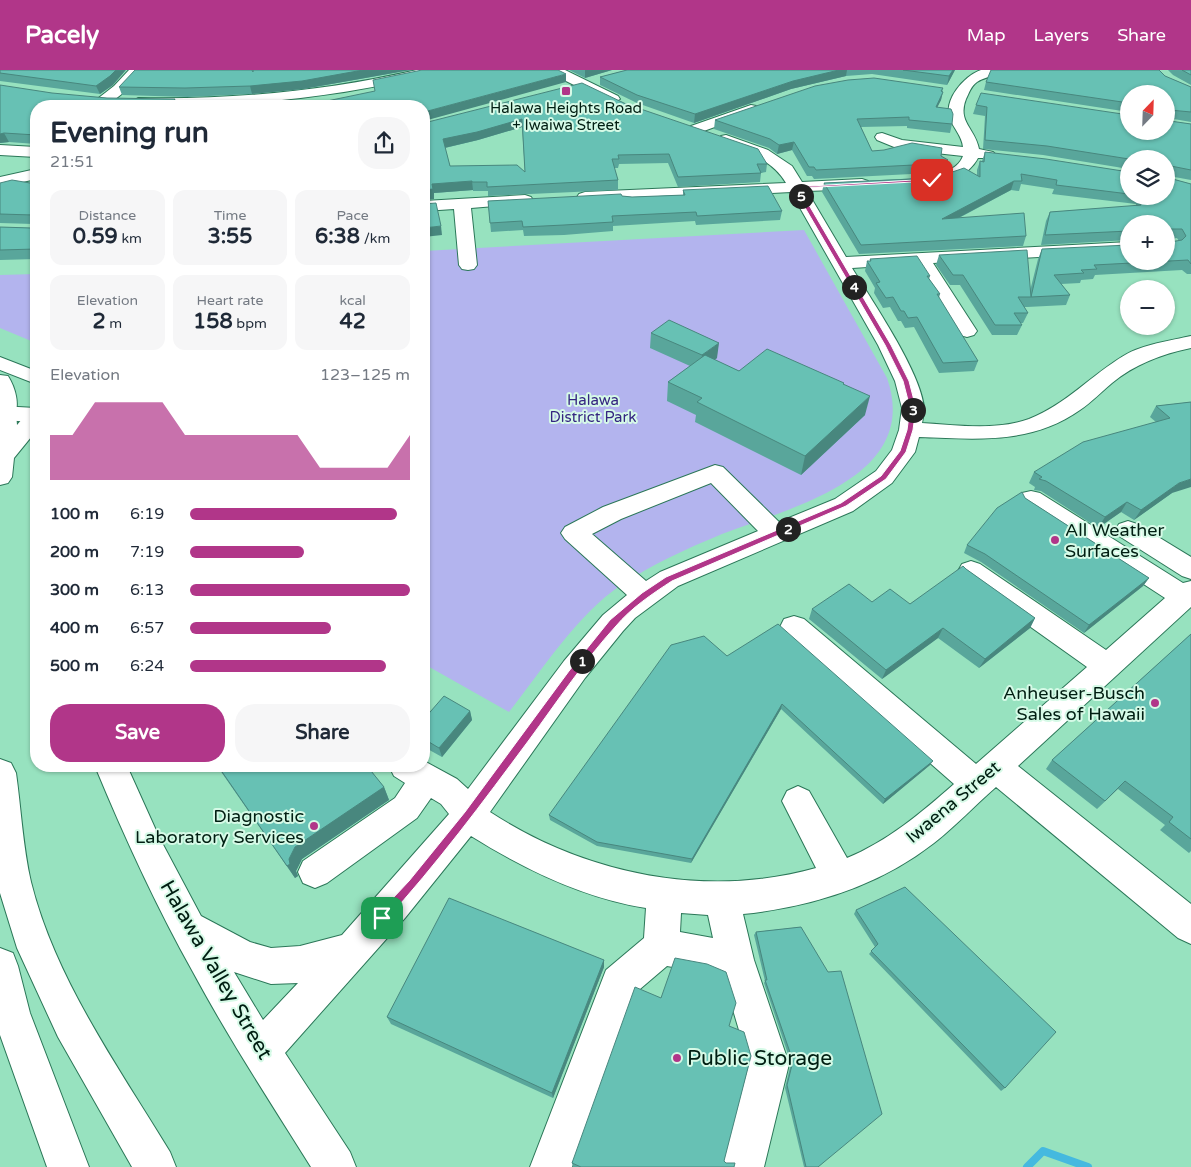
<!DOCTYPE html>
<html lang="en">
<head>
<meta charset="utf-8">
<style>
	:root { --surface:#fff; --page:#f6f6f7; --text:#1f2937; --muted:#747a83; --accent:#b13689 }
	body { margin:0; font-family:"Varela Round",sans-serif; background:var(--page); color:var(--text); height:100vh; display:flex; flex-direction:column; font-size:19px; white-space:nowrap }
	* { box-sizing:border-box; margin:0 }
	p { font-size:16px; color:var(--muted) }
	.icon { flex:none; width:28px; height:28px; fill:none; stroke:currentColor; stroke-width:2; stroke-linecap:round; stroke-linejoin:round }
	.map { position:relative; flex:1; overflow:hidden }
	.sheet { position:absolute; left:30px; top:30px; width:400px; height:672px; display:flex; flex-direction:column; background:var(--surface); border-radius:20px; box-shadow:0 1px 4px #0004 }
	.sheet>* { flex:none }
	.needle { width:32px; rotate:23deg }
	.tools { position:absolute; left:1120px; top:15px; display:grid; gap:10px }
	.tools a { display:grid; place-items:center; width:55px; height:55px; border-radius:50%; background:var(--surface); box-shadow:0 1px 4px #0004; font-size:25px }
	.pin { position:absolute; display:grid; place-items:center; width:42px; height:42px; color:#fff; margin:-21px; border-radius:10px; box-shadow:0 2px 8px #0006 }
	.km { position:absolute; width:25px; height:25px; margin:-12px; border-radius:50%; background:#222; color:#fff; font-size:14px; line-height:25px; text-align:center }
	.round { display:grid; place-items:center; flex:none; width:52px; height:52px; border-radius:20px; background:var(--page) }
	.summary { display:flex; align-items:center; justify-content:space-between; height:85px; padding:0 20px }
	h1 { font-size:28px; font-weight:700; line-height:38px }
	.figures { display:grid; grid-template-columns:repeat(3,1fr); gap:8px; height:85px; padding:5px 20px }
	.figures div { display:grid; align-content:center; border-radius:12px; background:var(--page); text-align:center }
	.figures b { font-size:21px; font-weight:700 }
	.figures small { font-size:14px; font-weight:400 }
	.figures p { font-size:14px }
	.chart { height:140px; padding:10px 20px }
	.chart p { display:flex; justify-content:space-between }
	.chart svg { width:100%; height:90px; margin-top:5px; fill:var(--accent); opacity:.7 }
	.button { display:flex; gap:10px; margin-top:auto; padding:10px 20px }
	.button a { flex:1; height:58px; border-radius:20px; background:var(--accent); color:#fff; font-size:20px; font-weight:700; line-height:58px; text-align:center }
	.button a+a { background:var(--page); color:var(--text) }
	ul { padding:0 20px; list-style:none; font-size:16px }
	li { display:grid; grid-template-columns:80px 60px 1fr; align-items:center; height:38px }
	li i { height:12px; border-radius:6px; background:var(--accent) }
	header { display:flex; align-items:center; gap:30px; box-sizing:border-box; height:70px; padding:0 25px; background:var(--accent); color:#fff }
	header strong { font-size:24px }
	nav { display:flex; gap:28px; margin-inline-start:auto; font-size:18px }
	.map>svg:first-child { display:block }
	.green { fill:#b3b4ee }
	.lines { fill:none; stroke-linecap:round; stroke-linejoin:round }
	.stream { stroke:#45b9df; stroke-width:8 }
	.minor-casing { stroke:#2b7758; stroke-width:2 }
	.major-casing { stroke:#2b7758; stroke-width:2 }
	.highway-casing { stroke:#2b7758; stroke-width:2 }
	.minor { fill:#fff; fill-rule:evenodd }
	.major { fill:#fff; fill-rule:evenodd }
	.highway { fill:#fff; fill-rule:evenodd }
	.wall { fill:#59a69b; fill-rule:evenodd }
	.shaded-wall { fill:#48877e }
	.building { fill:#67c1b4; stroke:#48877e; fill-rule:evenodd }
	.route { fill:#b13689; stroke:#fff }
	.poi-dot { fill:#b13689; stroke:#d6fae7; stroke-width:2 }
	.labels { text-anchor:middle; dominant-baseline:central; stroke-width:4; stroke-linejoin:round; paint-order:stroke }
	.far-poi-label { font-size:15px; fill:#001e12; stroke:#d6fae7 }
	.far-park-label { font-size:15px; fill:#342480; stroke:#d6fae7 }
	.poi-label { font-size:18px; fill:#001e12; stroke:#d6fae7; text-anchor:end }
	.street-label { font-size:18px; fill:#001e12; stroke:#d6fae7 }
	.near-street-label { font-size:21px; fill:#001e12; stroke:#d6fae7 }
	.near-poi-label { font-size:21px; fill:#001e12; stroke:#d6fae7; text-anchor:start }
</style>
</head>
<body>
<header>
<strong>Pacely</strong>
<nav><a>Map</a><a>Layers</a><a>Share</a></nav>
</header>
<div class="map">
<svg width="1191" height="1097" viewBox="0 0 1191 1097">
	<rect width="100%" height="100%" fill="#97e2bf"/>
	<g class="green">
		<path d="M804 160 887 308C922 408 789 438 722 464 686 479 653 494 621 515 577 545 542 600 509 642L424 594V181Z"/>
		<path d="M36 204V273L0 258V205Z"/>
	</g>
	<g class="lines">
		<path class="stream" d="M1027 1097 1043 1081 1088 1097"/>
		<defs>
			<g id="minor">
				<path d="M129 0H143C134 12 115 37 98 33L96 30 114 16Z"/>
				<path d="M417 0H441L439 3C340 27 240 38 138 36L131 32 138 28C232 30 325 21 417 0Z"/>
				<path d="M548 0H565L618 26 620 29 613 33 608 32 550 3Z"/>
				<path d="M981 0H1001C995 7 984 7 977 12 971 16 969 23 966 29 957 52 975 58 979 79L993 82 996 85 993 88H978C969 105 944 118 924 113L922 110 924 107C938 103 957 102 963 86L899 79 877 70 875 67 877 64 882 63 902 70 963 77C962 66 954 59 950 49 943 30 964 6 981 0Z"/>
				<path d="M751 35 756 36 758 39 756 42 701 62H691L689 59 691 56Z"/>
				<path d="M726 65 768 80 792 96 802 112 862 109 868 111 870 114 868 117 862 119 807 121 846 187 1129 172V182L933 193 977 261 974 265 967 267 960 265 915 194 852 198C872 231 921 302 924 338 924 343 923 349 922 353 956 355 996 361 1029 349 1067 334 1091 305 1125 285 1141 275 1172 270 1191 266V278C1162 284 1135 294 1112 313 1101 322 1092 332 1080 340 1031 375 975 369 919 367L915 382 892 413 853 441 678 516 635 548 623 561 585 608 490 742C585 804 705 829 816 798L782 731 787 721 798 716 809 721 847 788C888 771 921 743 954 714L784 565 780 557 784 549 794 546 804 549 976 694 1087 597 962 508 958 501 962 494 971 491 980 494 1106 580 1165 528 1022 435 1019 429 1022 423 1031 421 1040 423 1183 513 1191 511V537L1018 696 1191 834V874L1178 868 996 717C975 735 956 756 934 773 879 816 811 837 743 844L754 890 789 994 764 1097H722L749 994 723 906 667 896 633 925 572 1097H530L606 900 644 868 646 838C583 828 524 799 471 766L405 848 285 983 350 1082 356 1097H311C271 1033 229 969 193 902 156 836 124 766 95 696H127L159 767 201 846 250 872 271 878 300 876 342 865 449 744 441 734 431 728 417 748 327 813 315 818 303 813 298 802 303 791 395 728 405 713 394 706 389 696H424V691L457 709 468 719 564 591 603 545 627 525 565 469 561 463 565 457 603 437 715 395 723 397 779 452 835 429 876 401 892 380 899 360 902 338 895 311 878 275 791 122 585 132 579 130 577 127 579 124 585 122 786 113C772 89 745 81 721 72L719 69 721 66ZM711 413 758 461 660 502 646 511 592 464 621 449ZM681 843 708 845 713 868 680 862ZM234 902 271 914 298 913 263 950Z"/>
				<path d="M0 75 36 77V87L0 85Z"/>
				<path d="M36 99V109L0 117V107Z"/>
				<path d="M525 125 531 127 533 130 531 133 471 138 477 195 474 199 468 200 462 199 459 195 454 139 424 141V131Z"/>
				<path d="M0 336 36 338V352L0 350Z"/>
				<path d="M1128 451 1137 454 1191 487V509L1182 506 1119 466 1115 460 1119 454Z"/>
			</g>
			<g id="major">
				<path d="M0 287 36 301V314L0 300Z"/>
				<path d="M0 305 8 306C15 317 21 336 13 348L5 350 0 349Z"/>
			</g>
			<g id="highway">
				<path d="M5 336 13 338 16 343 17 355 28 342 36 340V361L14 388 12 407 8 413 0 415V337Z"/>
				<path d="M0 689 11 693 16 703C21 738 23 778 31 812 55 909 119 998 170 1082L176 1097H132L58 967 17 878 0 823Z"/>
				<path d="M0 878 13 883 18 896 30 943 89 1097H47L0 965Z"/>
			</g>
		</defs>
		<use href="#minor" class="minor-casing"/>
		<use href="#major" class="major-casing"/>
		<use href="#highway" class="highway-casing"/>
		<use href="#minor" class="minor"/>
		<use href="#major" class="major"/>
		<use href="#highway" class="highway"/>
	</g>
	<g class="wall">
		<path d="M0 0 113 15 100 24 0 11Z"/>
		<path d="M569 0H612L585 8Z"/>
		<path d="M627 0H955L947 15 872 4 846 6 791 19 694 53 637 33 600 15V7Z"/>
		<path d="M1168 0H1191V15L1173 5Z"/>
		<path d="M405 1 303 19 252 24 188 27 122 25 119 17Z"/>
		<path d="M1165 6 1191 17V52L1168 48 1170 51 1191 54V110L1169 106V108L1191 114V204H1187L1182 200 1095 205 1093 209 1081 210 1080 213 1061 214 1070 225 1066 235 1027 237V236V237H1024L1028 243 1023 253H1020L1022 255 1017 265H992L960 215H950L936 195 939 185 1030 221 1038 189 1042 179 1166 191 1129 154V170L1041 175 1046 151 1050 142 1136 136V134L1052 124 1054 119 1021 114 1019 121 1011 120 959 148 1026 166 1023 176 859 184 822 122 824 113 977 105V100L980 91H982L985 82 1129 102V126H1166V89H1129V99L1043 85 983 79 985 46 973 44 976 35 1166 61 1129 24V42L984 20 986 12ZM1177 168 1179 171 1170 172V169Z"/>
		<path d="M0 15 36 36V74L9 72 0 73Z"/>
		<path d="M943 18 941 30 937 37 952 54 950 63 907 58V56L861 57 872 81 941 86 946 99 931 103 814 109 812 106H807L792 80 777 84 769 78 714 59 715 50Z"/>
		<path d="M626 34 767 94 766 102 761 103 760 112 678 117 668 93 619 94 618 98H614L618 110V120L488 126V121H473V120L434 123V129L424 130V53ZM522 57 525 102 450 96 445 78 478 70Z"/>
		<path d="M0 113 36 114V189L0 190V157L31 158 33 156V154L0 153Z"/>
		<path d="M683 120 782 141 780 150 696 155 695 151 613 156V161L564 165 524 166 523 160 491 162 488 131 622 126 632 127 683 125Z"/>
		<path d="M870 189 930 206 929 209 940 224 939 228 978 291 974 301 939 303 914 257 905 258 901 251H898L890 237 883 238 874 223 875 218 865 201 867 191H870Z"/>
		<path d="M651 263 717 288 714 290 739 301 844 313V315L865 345 801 405 695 352 696 345 667 331 668 312 690 296 650 278Z"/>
		<path d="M1191 332 1172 423 1134 450 1121 442 1098 458 1041 421 1034 420 1035 417 1029 413 1034 402 1156 352 1150 347 1156 336Z"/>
		<path d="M1025 428 1149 508 1143 516 1084 563 981 492 964 483 967 475Z"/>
		<path d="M966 499 1035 548 1030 558 979 598 938 568 882 609 809 549 812 539 872 532 910 534Z"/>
		<path d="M1191 564V781L1189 783 1160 760 1165 755 1118 719 1097 739 1046 699 1052 690Z"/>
		<path d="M727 586 930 695 883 734 781 639 691 793 597 776 550 750 549 745Z"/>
		<path d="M470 641 472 650 442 687 424 677V649Z"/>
		<path d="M217 696H367L384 717 389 730 302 789 296 801 298 806 295 808Z"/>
		<path d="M856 840 1005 1018 1001 1021 869 884 875 877 854 844Z"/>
		<path d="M801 857 818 1097H804L785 1018 791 993 764 913 765 911 754 865 756 862Z"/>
		<path d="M604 890V897L553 1028 391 954 387 947Z"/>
		<path d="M661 928 729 956 724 1091 726 1093 734 1097H573L572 1093Z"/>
	</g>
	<g class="shaded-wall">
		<path d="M116 0H126L113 15 100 24 96 16Z"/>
		<path d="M363 0H415L405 1 303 19 252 24 250 16Z"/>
		<path d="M585 0H612L585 8Z"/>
		<path d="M839 0H847L846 6 791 19 694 53 695 44 793 11Z"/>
		<path d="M953 0H955L947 15 949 6Z"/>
		<path d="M566 4V12L424 51V42Z"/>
		<path d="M943 22 941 30 933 46 936 37Z"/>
		<path d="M175 29 178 36H169Z"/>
		<path d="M522 49V57L478 70 444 78 443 69Z"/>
		<path d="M4 63 9 72 0 73V64Z"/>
		<path d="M794 72 792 80 777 84 779 75Z"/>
		<path d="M948 90 946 99 931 103 933 94Z"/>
		<path d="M472 111 473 120 434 123V129L424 130V120L432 114Z"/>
		<path d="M1014 111 1011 120 939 158 942 149Z"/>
		<path d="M441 156 442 165 424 167V158Z"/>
		<path d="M719 273 717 288 700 301 702 285Z"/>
		<path d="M870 326 865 345 801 405 805 386Z"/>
		<path d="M1191 409V417L1172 423 1134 450 1141 440 1179 413Z"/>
		<path d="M1127 432 1121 442 1098 458 1105 447Z"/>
		<path d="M1149 508 1143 516 1084 563 1089 555Z"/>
		<path d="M1035 548 1030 558 979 598 985 589Z"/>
		<path d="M943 558 938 568 882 609 886 600Z"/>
		<path d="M782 634 781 639 691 793 692 789Z"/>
		<path d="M470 641 472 650 442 687 439 678Z"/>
		<path d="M933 691 930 695 883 734 885 729Z"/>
		<path d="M384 717 389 730 302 789 296 801 298 806 295 808 287 796 289 789 295 777Z"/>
		<path d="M604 890V897L553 1028 552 1023Z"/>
	</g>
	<g class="building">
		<path d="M0 0H116L110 6 96 16 0 3Z"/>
		<path d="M135 0H252L253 2V0H363L302 11 250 16 185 18 119 17Z"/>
		<path d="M422 0H558L566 4 424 42V36H303L375 21 373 10Z"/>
		<path d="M627 0H839L793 11 695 44 637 25 600 7Z"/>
		<path d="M903 0H953L949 6Z"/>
		<path d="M991 0H1159L1165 6 1191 17V42L1170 40 1168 41V49L1170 51 1191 54V100L1171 96 1168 98 1169 108 1191 114V194L1188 190 1094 195 1097 199 1081 200 1084 203 1054 205 1070 225 1031 227 1042 179 1129 175V191H1166V154H1129V161L1045 165 1050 142 1141 135V126H1166V89H1129L1047 76 985 70 987 37 976 35 981 23 1129 45V61H1166V24H1129V33L986 12ZM1169 159H1182L1186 166 1182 170 1170 172Z"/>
		<path d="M1182 0H1191V5Z"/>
		<path d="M874 8 943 18 941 21 943 22 936 37 951 39 953 44 952 54 909 50V47L857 49 872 81 884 80 912 73 942 78 941 86 948 90 933 94 816 100 814 97H809L794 72 779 75 770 69 715 50 815 16 848 10Z"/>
		<path d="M582 13 626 34 758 79 767 94H757L761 103 678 107 669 84 618 85 619 89H612L618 110 487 117V112H472V111L432 114 433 119 424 120V53ZM522 49 525 102 517 95 450 96 443 69 477 62Z"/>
		<path d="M0 15 52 23 107 28 175 29 169 36H36V65L4 63 0 64Z"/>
		<path d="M985 82 1046 89 1129 102V124L1056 115 1057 110 1021 104 1022 111H1014L942 149 1024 143 1026 166 861 175 824 113 935 108 964 98 980 107V91L984 92Z"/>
		<path d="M12 110 36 114V179L0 180V157L31 158 33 156V145L0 144V113Z"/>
		<path d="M768 116 782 141 697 146 696 142 612 146 613 152 564 155 523 157 522 151 490 153 488 131 621 124 622 126 632 127 685 125 683 120Z"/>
		<path d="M436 133 441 156 424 158V134Z"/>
		<path d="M1027 180 1031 227H1018L1028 243H1014L1022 255H995L963 205H953L939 185Z"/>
		<path d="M917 186 930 206H927L940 224H937L978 291 943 293 917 247 908 248 904 241H901L893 227 886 228 876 213 880 212 867 191H871L870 189Z"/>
		<path d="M669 250 719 273 702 285 651 263Z"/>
		<path d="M767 279 844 313 843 314 870 326 805 386 697 332 702 328 668 312 705 285 739 301Z"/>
		<path d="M1191 332V409L1179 413 1141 440 1127 432 1105 447 1046 411 1039 409 1042 407 1034 402 1083 372 1170 348 1156 336Z"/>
		<path d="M1022 422 1025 428 1149 508 1089 555 985 484 967 475 997 438Z"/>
		<path d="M963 496 966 499 1035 548 985 589 943 558 886 600 812 539 849 514 872 532 890 519 910 534Z"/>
		<path d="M778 554 933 691 885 729 782 634 692 789 597 772 549 745 671 575 704 566 727 586Z"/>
		<path d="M1191 564V769L1169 752 1173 747 1125 711 1105 731 1052 690Z"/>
		<path d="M444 626 470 641 439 678 424 669V649Z"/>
		<path d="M218 696H367L384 717 295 777 289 789 290 794 287 796Z"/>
		<path d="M905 817 1056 962 1005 1018 871 881 878 874 856 840Z"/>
		<path d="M449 828 604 890 552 1023 387 947Z"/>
		<path d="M801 857 828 902 841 901 882 1044 818 1097H806L787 1015 793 991 765 910H767L756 862Z"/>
		<path d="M675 888 707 894 726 902 736 933 729 956 744 962 751 986 724 1091 726 1093H735L734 1097H581L572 1093 635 917 661 928Z"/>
	</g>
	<path class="route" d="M932 109 933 111 799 118 891 275 909 311 916 338 913 360 906 382 886 409 846 436 672 511C652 524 631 538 616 556 584 591 557 632 529 670 483 732 437 794 385 851L382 853 378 851 377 848 378 844 409 811 465 742 569 601 610 550 642 523 666 507 841 433 881 406 900 381 907 360 910 338 903 311 885 275 793 117Z"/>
	<g class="poi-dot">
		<rect x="561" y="16" width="10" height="10" rx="2.5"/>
		<circle cx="1055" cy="470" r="5"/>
		<circle cx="1155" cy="633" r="5"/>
		<circle cx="314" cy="756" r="5"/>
		<circle cx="677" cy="988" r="5"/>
	</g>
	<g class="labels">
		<g class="far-poi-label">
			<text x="566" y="38">Halawa Heights Road<tspan x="566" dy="17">+ Iwaiwa Street</tspan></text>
		</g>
		<g class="far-park-label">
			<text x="593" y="330">Halawa<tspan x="593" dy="17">District Park</tspan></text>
		</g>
		<g class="poi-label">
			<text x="1065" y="460" text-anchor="start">All Weather<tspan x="1065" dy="21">Surfaces</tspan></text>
			<text x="1145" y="623">Anheuser-Busch<tspan x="1145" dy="21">Sales of Hawaii</tspan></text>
			<text x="304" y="746">Diagnostic<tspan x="304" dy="21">Laboratory Services</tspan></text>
		</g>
		<g class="street-label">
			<text transform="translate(953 732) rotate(-40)">Iwaena Street</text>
		</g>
		<g class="near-street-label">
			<text transform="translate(216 900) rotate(60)">Halawa Valley Street</text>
		</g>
		<g class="near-poi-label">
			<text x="687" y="988">Public Storage</text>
		</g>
	</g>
</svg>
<div class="tools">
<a><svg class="needle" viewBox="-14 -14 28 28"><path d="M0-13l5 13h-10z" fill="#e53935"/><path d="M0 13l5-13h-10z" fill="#747a83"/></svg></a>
<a><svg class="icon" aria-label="layers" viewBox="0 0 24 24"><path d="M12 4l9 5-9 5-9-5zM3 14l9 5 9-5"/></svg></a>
<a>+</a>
<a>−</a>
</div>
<div class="pin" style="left:382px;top:848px;background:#1e9e55"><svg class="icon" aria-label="arrive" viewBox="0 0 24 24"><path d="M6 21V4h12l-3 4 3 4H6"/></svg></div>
<div class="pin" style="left:932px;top:110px;background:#d93025"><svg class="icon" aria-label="check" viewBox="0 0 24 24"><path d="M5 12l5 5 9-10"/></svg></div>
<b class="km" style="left:582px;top:591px">1</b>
<b class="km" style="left:788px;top:459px">2</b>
<b class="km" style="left:913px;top:340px">3</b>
<b class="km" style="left:854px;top:217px">4</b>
<b class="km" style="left:801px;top:126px">5</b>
<section class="sheet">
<div class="summary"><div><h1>Evening run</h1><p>21:51</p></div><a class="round"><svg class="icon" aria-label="share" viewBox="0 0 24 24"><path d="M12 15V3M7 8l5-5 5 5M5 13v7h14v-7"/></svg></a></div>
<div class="figures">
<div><p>Distance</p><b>0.59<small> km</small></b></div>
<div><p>Time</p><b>3:55</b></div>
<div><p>Pace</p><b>6:38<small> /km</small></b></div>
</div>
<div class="figures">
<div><p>Elevation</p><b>2<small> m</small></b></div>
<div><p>Heart rate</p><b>158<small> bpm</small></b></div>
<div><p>kcal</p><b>42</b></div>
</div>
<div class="chart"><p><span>Elevation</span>123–125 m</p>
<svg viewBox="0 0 160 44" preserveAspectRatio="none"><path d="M0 44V22L10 22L20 6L30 6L40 6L50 6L60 22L70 22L80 22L90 22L100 22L110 22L120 38L130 38L140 38L150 38L160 22V44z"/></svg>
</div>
<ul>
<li><b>100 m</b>6:19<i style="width:94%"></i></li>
<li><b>200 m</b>7:19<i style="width:52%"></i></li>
<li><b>300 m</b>6:13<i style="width:100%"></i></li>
<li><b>400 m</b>6:57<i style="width:64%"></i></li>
<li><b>500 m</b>6:24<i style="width:89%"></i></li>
</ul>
<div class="button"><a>Save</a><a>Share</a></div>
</section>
</div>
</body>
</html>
